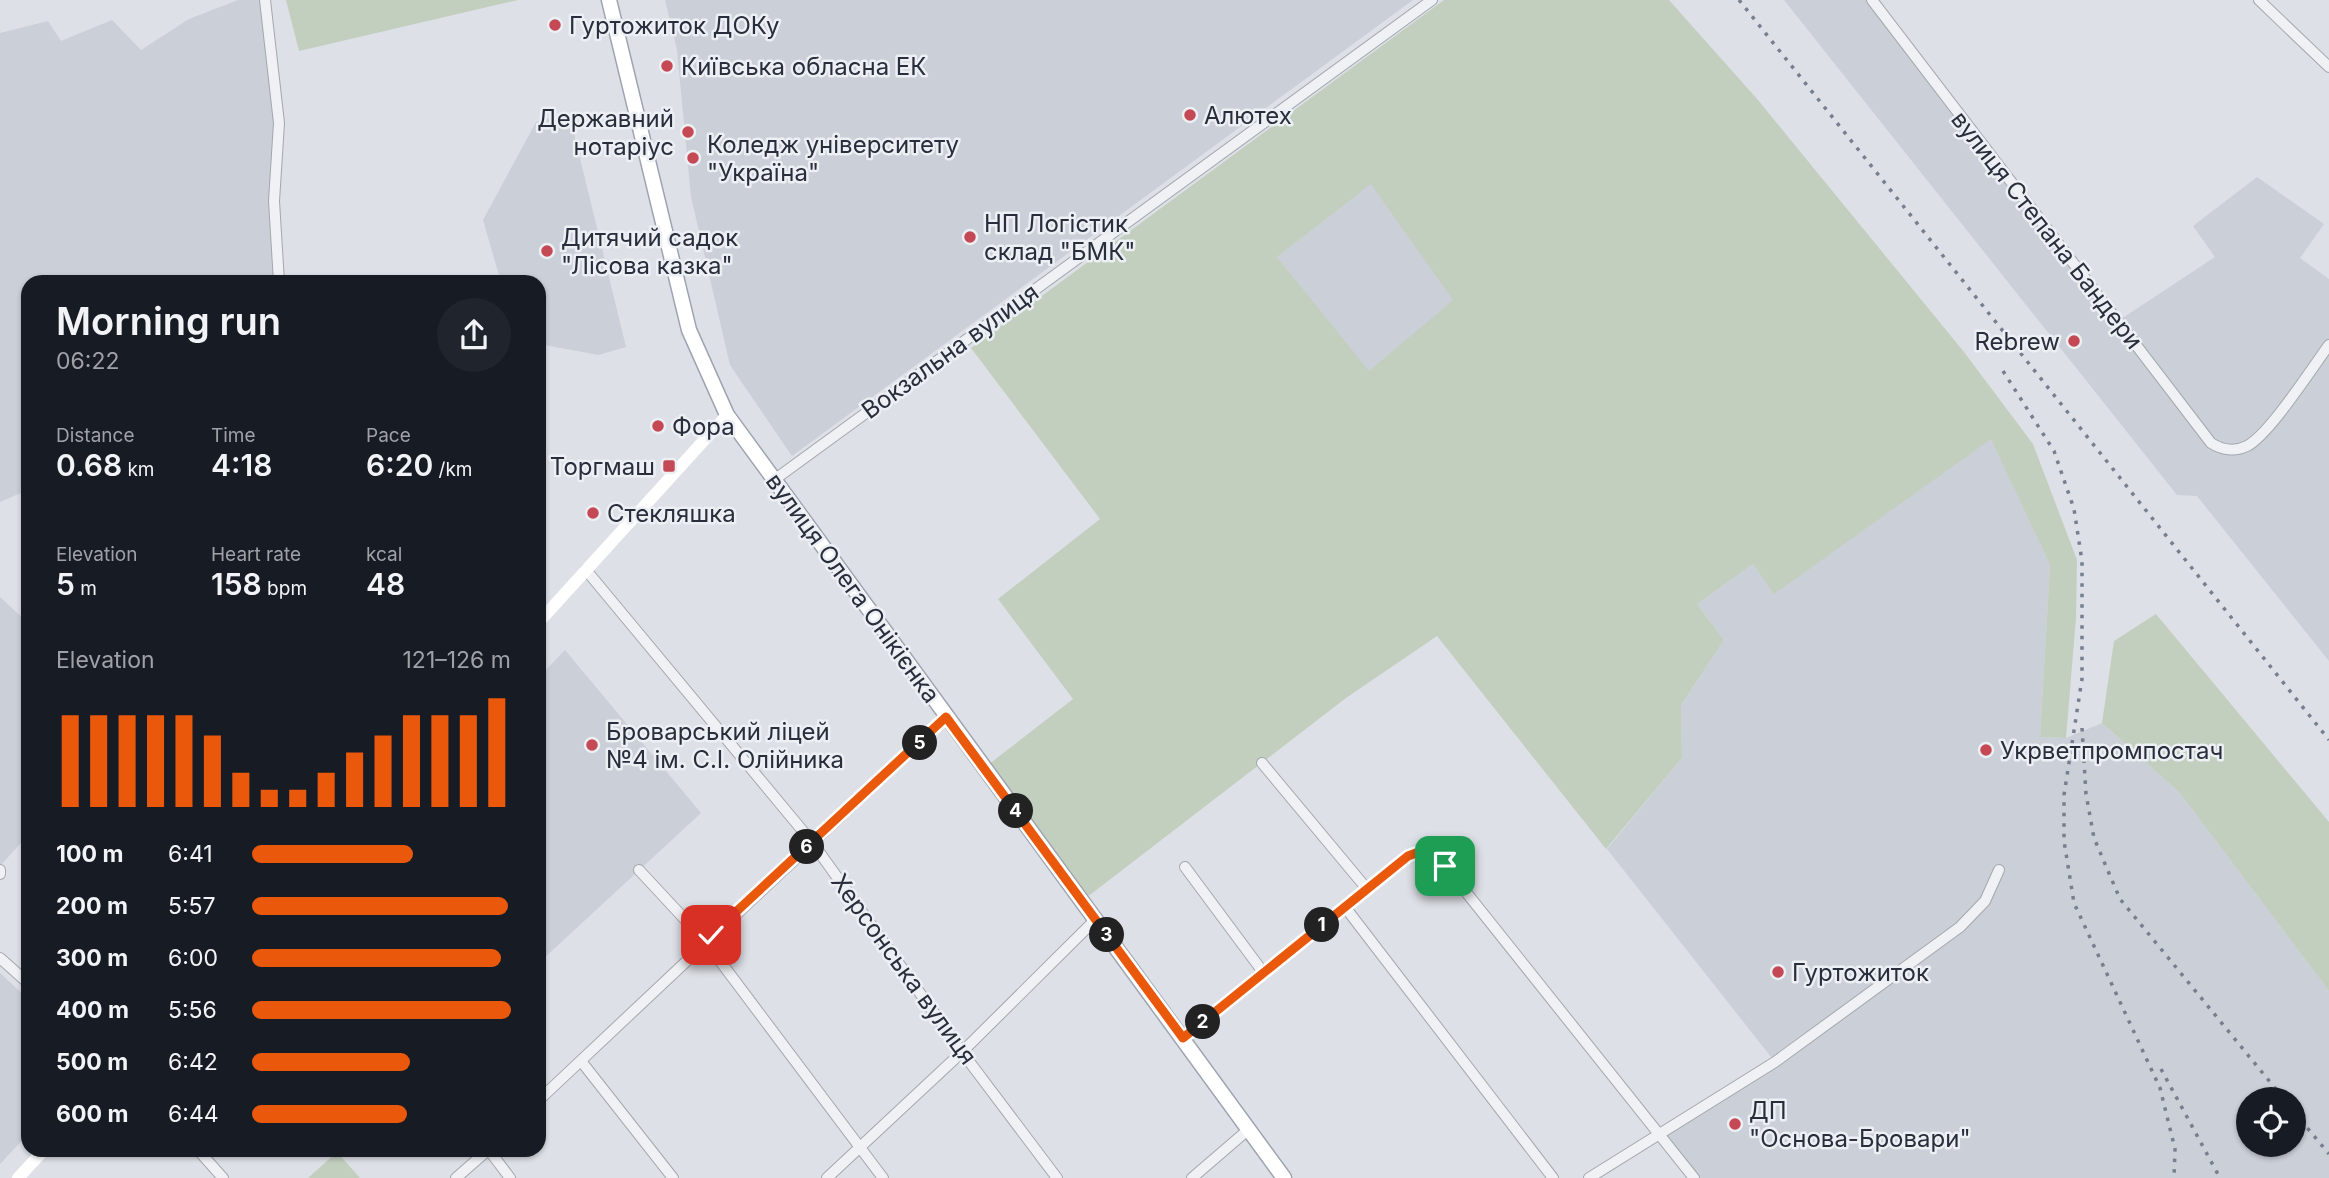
<!DOCTYPE html>
<html lang="en">
<head>
<meta charset="utf-8">
<style>
	:root { --surface:#171b24; --page:#20242c; --text:#f1f3f6; --muted:#9ea1a6; --accent:#ea580c }
	body { margin:0; font-family:Inter,sans-serif; background:var(--page); color:var(--text); height:100vh; display:flex; flex-direction:column; font-size:26px; white-space:nowrap }
	* { box-sizing:border-box; margin:0 }
	p { font-size:23px; color:var(--muted) }
	.icon { flex:none; width:38px; height:38px; fill:none; stroke:currentColor; stroke-width:2; stroke-linecap:round; stroke-linejoin:round }
	.map { position:relative; flex:1; overflow:hidden }
	.panel { position:absolute; left:21px; top:275px; width:525px; height:882px; display:flex; flex-direction:column; background:var(--surface); border-radius:21px; box-shadow:0 2px 5px #0004 }
	.panel>* { flex:none }
	.fabs { position:absolute; left:2236px; top:1087px; display:grid; gap:14px }
	.fabs a { display:grid; place-items:center; width:70px; height:70px; border-radius:50%; background:var(--surface); box-shadow:0 2px 5px #0004; font-size:35px }
	.pin { position:absolute; display:grid; place-items:center; width:60px; height:60px; color:#fff; margin:-30px; border-radius:14px; box-shadow:0 4px 10px #0006 }
	.km { position:absolute; width:35px; height:35px; margin:-18px; border-radius:50%; background:#222; color:#fff; font-size:19px; line-height:35px; text-align:center }
	.round { display:grid; place-items:center; flex:none; width:74px; height:74px; border-radius:37px; background:var(--page) }
	.head { display:flex; align-items:center; justify-content:space-between; height:119px; padding:0 35px }
	h1 { font-size:38px; font-weight:600; line-height:52px }
	.figures { display:grid; grid-template-columns:repeat(3,1fr); gap:10px; height:119px; padding:7px 35px }
	.figures div { display:grid; align-content:center }
	.figures b { font-size:30px; font-weight:600 }
	.figures small { font-size:19px; font-weight:400 }
	.figures p { font-size:19px }
	.chart { height:196px; padding:14px 35px }
	.chart p { display:flex; justify-content:space-between }
	.chart svg { width:100%; height:126px; margin-top:7px; stroke:var(--accent); stroke-width:6 }
	ul { padding:0 35px; list-style:none; font-size:23px }
	li { display:grid; grid-template-columns:112px 84px 1fr; align-items:center; height:52px }
	li i { height:18px; border-radius:9px; background:var(--accent) }
	.map>svg:first-child { display:block }
	.built { fill:#cbcfd7; fill-rule:evenodd }
	.green { fill:#c2cfbf; fill-rule:evenodd }
	.lines { fill:none; stroke-linecap:round; stroke-linejoin:round }
	.street-casing { stroke:#a3a7af; stroke-width:12 }
	.primary-casing { stroke:#9da4b0; stroke-width:17 }
	.street { stroke:#eff1f4; stroke-width:10 }
	.secondary { stroke:#fff; stroke-width:12 }
	.primary { stroke:#fff; stroke-width:14 }
	.rail { stroke:#777f8e; stroke-width:3.5; stroke-dasharray:3.5 7; stroke-linecap:butt }
	.route-casing { stroke:#fff; stroke-width:14 }
	.route { stroke:#ea580c; stroke-width:9 }
	.poi-dot { fill:#c44954; stroke:#eceff4; stroke-width:2.5 }
	.labels { text-anchor:middle; dominant-baseline:central; stroke-width:5; stroke-linejoin:round; paint-order:stroke }
	.poi-label { font-size:24px; fill:#282e3b; stroke:#eceff4; text-anchor:start }
	.street-label { font-size:24px; fill:#282e3b; stroke:#eceff4 }
</style>
</head>
<body>
<div class="map">
<svg width="2329" height="1178" viewBox="0 0 2329 1178">
	<rect width="100%" height="100%" fill="#dde0e6"/>
	<g class="built">
		<path d="M238 0H265L275 72 274 201 279 282H28V490L0 502V33L48 21 61 41 112 20 141 50 189 19Z"/>
		<path d="M665 0H1413L792 456 730 365 691 197 677 50Z"/>
		<path d="M1784 0H1872L2118 321 2215 257 2193 226 2257 177 2324 224 2300 258 2329 279V661L2197 496 2177 495Z"/>
		<path d="M569 113 626 347 598 355 539 344V282H501L483 220 536 122Z"/>
		<path d="M1371 183 1454 300 1368 372 1277 257Z"/>
		<path d="M1991 438 2050 565 2040 737 2066 738 2102 723 2179 792 2329 991V1178H1694L1659 1133 1775 1062 1607 849 1682 758 1681 705 1724 640 1697 604 1753 564 1774 593ZM2249 1099H2294V1144H2249Z"/>
		<path d="M0 597 28 623V835L0 866Z"/>
		<path d="M565 650 701 813 543 959 539 955V677Z"/>
		<path d="M0 973 28 999V1134L0 1164Z"/>
	</g>
	<g class="green">
		<path d="M286 0H518L299 51Z"/>
		<path d="M1444 0H1669L1758 100 1964 352 2033 444 2077 560 2076 618 2066 738 2040 737 2050 565 1991 439 1774 594 1753 564 1697 604 1724 640 1681 705 1682 758 1606 849 1437 636 1346 698 1082 901 984 768 1073 699 998 599 1100 519 971 348ZM1371 184 1453 300 1369 371 1277 257Z"/>
		<path d="M2156 614 2329 822V991L2179 792 2102 723 2114 641Z"/>
		<path d="M337 1152 360 1178H308Z"/>
	</g>
	<g class="lines">
		<defs>
			<g id="street">
				<path d="M265 0 279 123 274 201 279 282"/>
				<path d="M1872 0 2211 443C2222 450 2235 452 2247 446 2269 435 2312 368 2329 345"/>
				<path d="M2259 0 2329 67"/>
				<path d="M774 480 1432 0"/>
				<path d="M586 570 812 842 962 1052 1057 1178"/>
				<path d="M1262 763 1367 889"/>
				<path d="M1185 867 1263 972"/>
				<path d="M0 870V874"/>
				<path d="M639 870 705 941 883 1178"/>
				<path d="M1345 907 1553 1178"/>
				<path d="M0 958 28 983"/>
				<path d="M1183 1038 1408 856 1424 850 1438 857 1694 1178"/>
				<path d="M581 1061 673 1178"/>
				<path d="M539 1100 946 717"/>
				<path d="M198 1150 223 1178"/>
				<path d="M489 1150 510 1178"/>
				<path d="M456 1178 488 1150"/>
				<path d="M827 1178 962 1052 1095 920"/>
				<path d="M1192 1178 1249 1129"/>
				<path d="M1589 1178 1775 1062 1960 927 1985 901 1999 870"/>
			</g>
			<path id="primary" d="M609 0 689 330 727 415 1284 1178"/>
		</defs>
		<use href="#street" class="street-casing"/>
		<use href="#primary" class="primary-casing"/>
		<use href="#street" class="street"/>
		<g class="secondary">
			<path d="M539 622 727 415"/>
			<path d="M18 1178 44 1150"/>
		</g>
		<use href="#primary" class="primary"/>
		<g class="rail">
			<path d="M1739 0 2329 740"/>
			<path d="M2003 371 2054 451 2074 509 2082 561V679L2064 795V841L2074 903 2160 1088 2175 1149 2174 1178"/>
			<path d="M2082 728 2086 794 2094 838 2120 899 2284 1099"/>
			<path d="M2161 1069 2220 1178"/>
			<path d="M2294 1112 2329 1154"/>
		</g>
	</g>
	<g class="lines">
		<defs>
			<path id="route" d="M711 935 946 717 1183 1038 1408 856 1424 850 1438 857 1445 866"/>
		</defs>
		<use href="#route" class="route-casing"/>
		<use href="#route" class="route"/>
	</g>
	<g class="poi-dot">
		<circle cx="555" cy="25" r="7"/>
		<circle cx="667" cy="66" r="7"/>
		<circle cx="1190" cy="115" r="7"/>
		<circle cx="688" cy="132" r="7"/>
		<circle cx="693" cy="158" r="7"/>
		<circle cx="970" cy="237" r="7"/>
		<circle cx="547" cy="251" r="7"/>
		<circle cx="2074" cy="341" r="7"/>
		<circle cx="658" cy="426" r="7"/>
		<rect x="662" y="459" width="14" height="14" rx="3.5"/>
		<circle cx="593" cy="513" r="7"/>
		<circle cx="592" cy="745" r="7"/>
		<circle cx="1986" cy="750" r="7"/>
		<circle cx="1778" cy="972" r="7"/>
		<circle cx="1735" cy="1124" r="7"/>
	</g>
	<g class="labels">
		<g class="poi-label">
			<text x="569" y="25">Гуртожиток ДОКу</text>
			<text x="681" y="66">Київська обласна ЕК</text>
			<text x="1204" y="115">Алютех</text>
			<text x="674" y="118" text-anchor="end">Державний<tspan x="674" dy="28">нотаріус</tspan></text>
			<text x="707" y="144">Коледж університету<tspan x="707" dy="28">"Україна"</tspan></text>
			<text x="984" y="223">НП Логістик<tspan x="984" dy="28">склад "БМК"</tspan></text>
			<text x="561" y="237">Дитячий садок<tspan x="561" dy="28">"Лісова казка"</tspan></text>
			<text x="2060" y="341" text-anchor="end">Rebrew</text>
			<text x="672" y="426">Фора</text>
			<text x="655" y="466" text-anchor="end">Торгмаш</text>
			<text x="607" y="513">Стекляшка</text>
			<text x="606" y="731">Броварський ліцей<tspan x="606" dy="28">№4 ім. С.І. Олійника</tspan></text>
			<text x="2000" y="750">Укрветпромпостач</text>
			<text x="1792" y="972">Гуртожиток</text>
			<text x="1749" y="1110">ДП<tspan x="1749" dy="28">"Основа-Бровари"</tspan></text>
		</g>
		<g class="street-label">
			<text transform="translate(2047 230) rotate(52)">вулиця Степана Бандери</text>
			<text transform="translate(950 351) rotate(-36)">Вокзальна вулиця</text>
			<text transform="translate(853 588) rotate(54)">вулиця Олега Онікієнка</text>
			<text transform="translate(904 969) rotate(54)">Херсонська вулиця</text>
		</g>
	</g>
</svg>
<div class="fabs">
<a><svg class="icon" aria-label="locate" viewBox="0 0 24 24"><circle cx="12" cy="12" r="6"/><path d="M12 2v4M12 18v4M2 12h4M18 12h4"/></svg></a>
</div>
<div class="pin" style="left:1445px;top:866px;background:#1e9e55"><svg class="icon" aria-label="arrive" viewBox="0 0 24 24"><path d="M6 21V4h12l-3 4 3 4H6"/></svg></div>
<div class="pin" style="left:711px;top:935px;background:#d93025"><svg class="icon" aria-label="check" viewBox="0 0 24 24"><path d="M5 12l5 5 9-10"/></svg></div>
<b class="km" style="left:1322px;top:925px">1</b>
<b class="km" style="left:1203px;top:1022px">2</b>
<b class="km" style="left:1107px;top:935px">3</b>
<b class="km" style="left:1016px;top:811px">4</b>
<b class="km" style="left:920px;top:743px">5</b>
<b class="km" style="left:807px;top:847px">6</b>
<section class="panel">
<div class="head"><div><h1>Morning run</h1><p>06:22</p></div><a class="round"><svg class="icon" aria-label="share" viewBox="0 0 24 24"><path d="M12 15V3M7 8l5-5 5 5M5 13v7h14v-7"/></svg></a></div>
<div class="figures">
<div><p>Distance</p><b>0.68<small> km</small></b></div>
<div><p>Time</p><b>4:18</b></div>
<div><p>Pace</p><b>6:20<small> /km</small></b></div>
</div>
<div class="figures">
<div><p>Elevation</p><b>5<small> m</small></b></div>
<div><p>Heart rate</p><b>158<small> bpm</small></b></div>
<div><p>kcal</p><b>48</b></div>
</div>
<div class="chart"><p><span>Elevation</span>121–126 m</p>
<svg viewBox="0 0 160 44" preserveAspectRatio="none"><path d="M5 44V12M15 44V12M25 44V12M35 44V12M45 44V12M55 44V19M65 44V32M75 44V38M85 44V38M95 44V32M105 44V25M115 44V19M125 44V12M135 44V12M145 44V12M155 44V6"/></svg>
</div>
<ul>
<li><b>100 m</b>6:41<i style="width:62%"></i></li>
<li><b>200 m</b>5:57<i style="width:99%"></i></li>
<li><b>300 m</b>6:00<i style="width:96%"></i></li>
<li><b>400 m</b>5:56<i style="width:100%"></i></li>
<li><b>500 m</b>6:42<i style="width:61%"></i></li>
<li><b>600 m</b>6:44<i style="width:60%"></i></li>
</ul>
</section>
</div>
</body>
</html>
